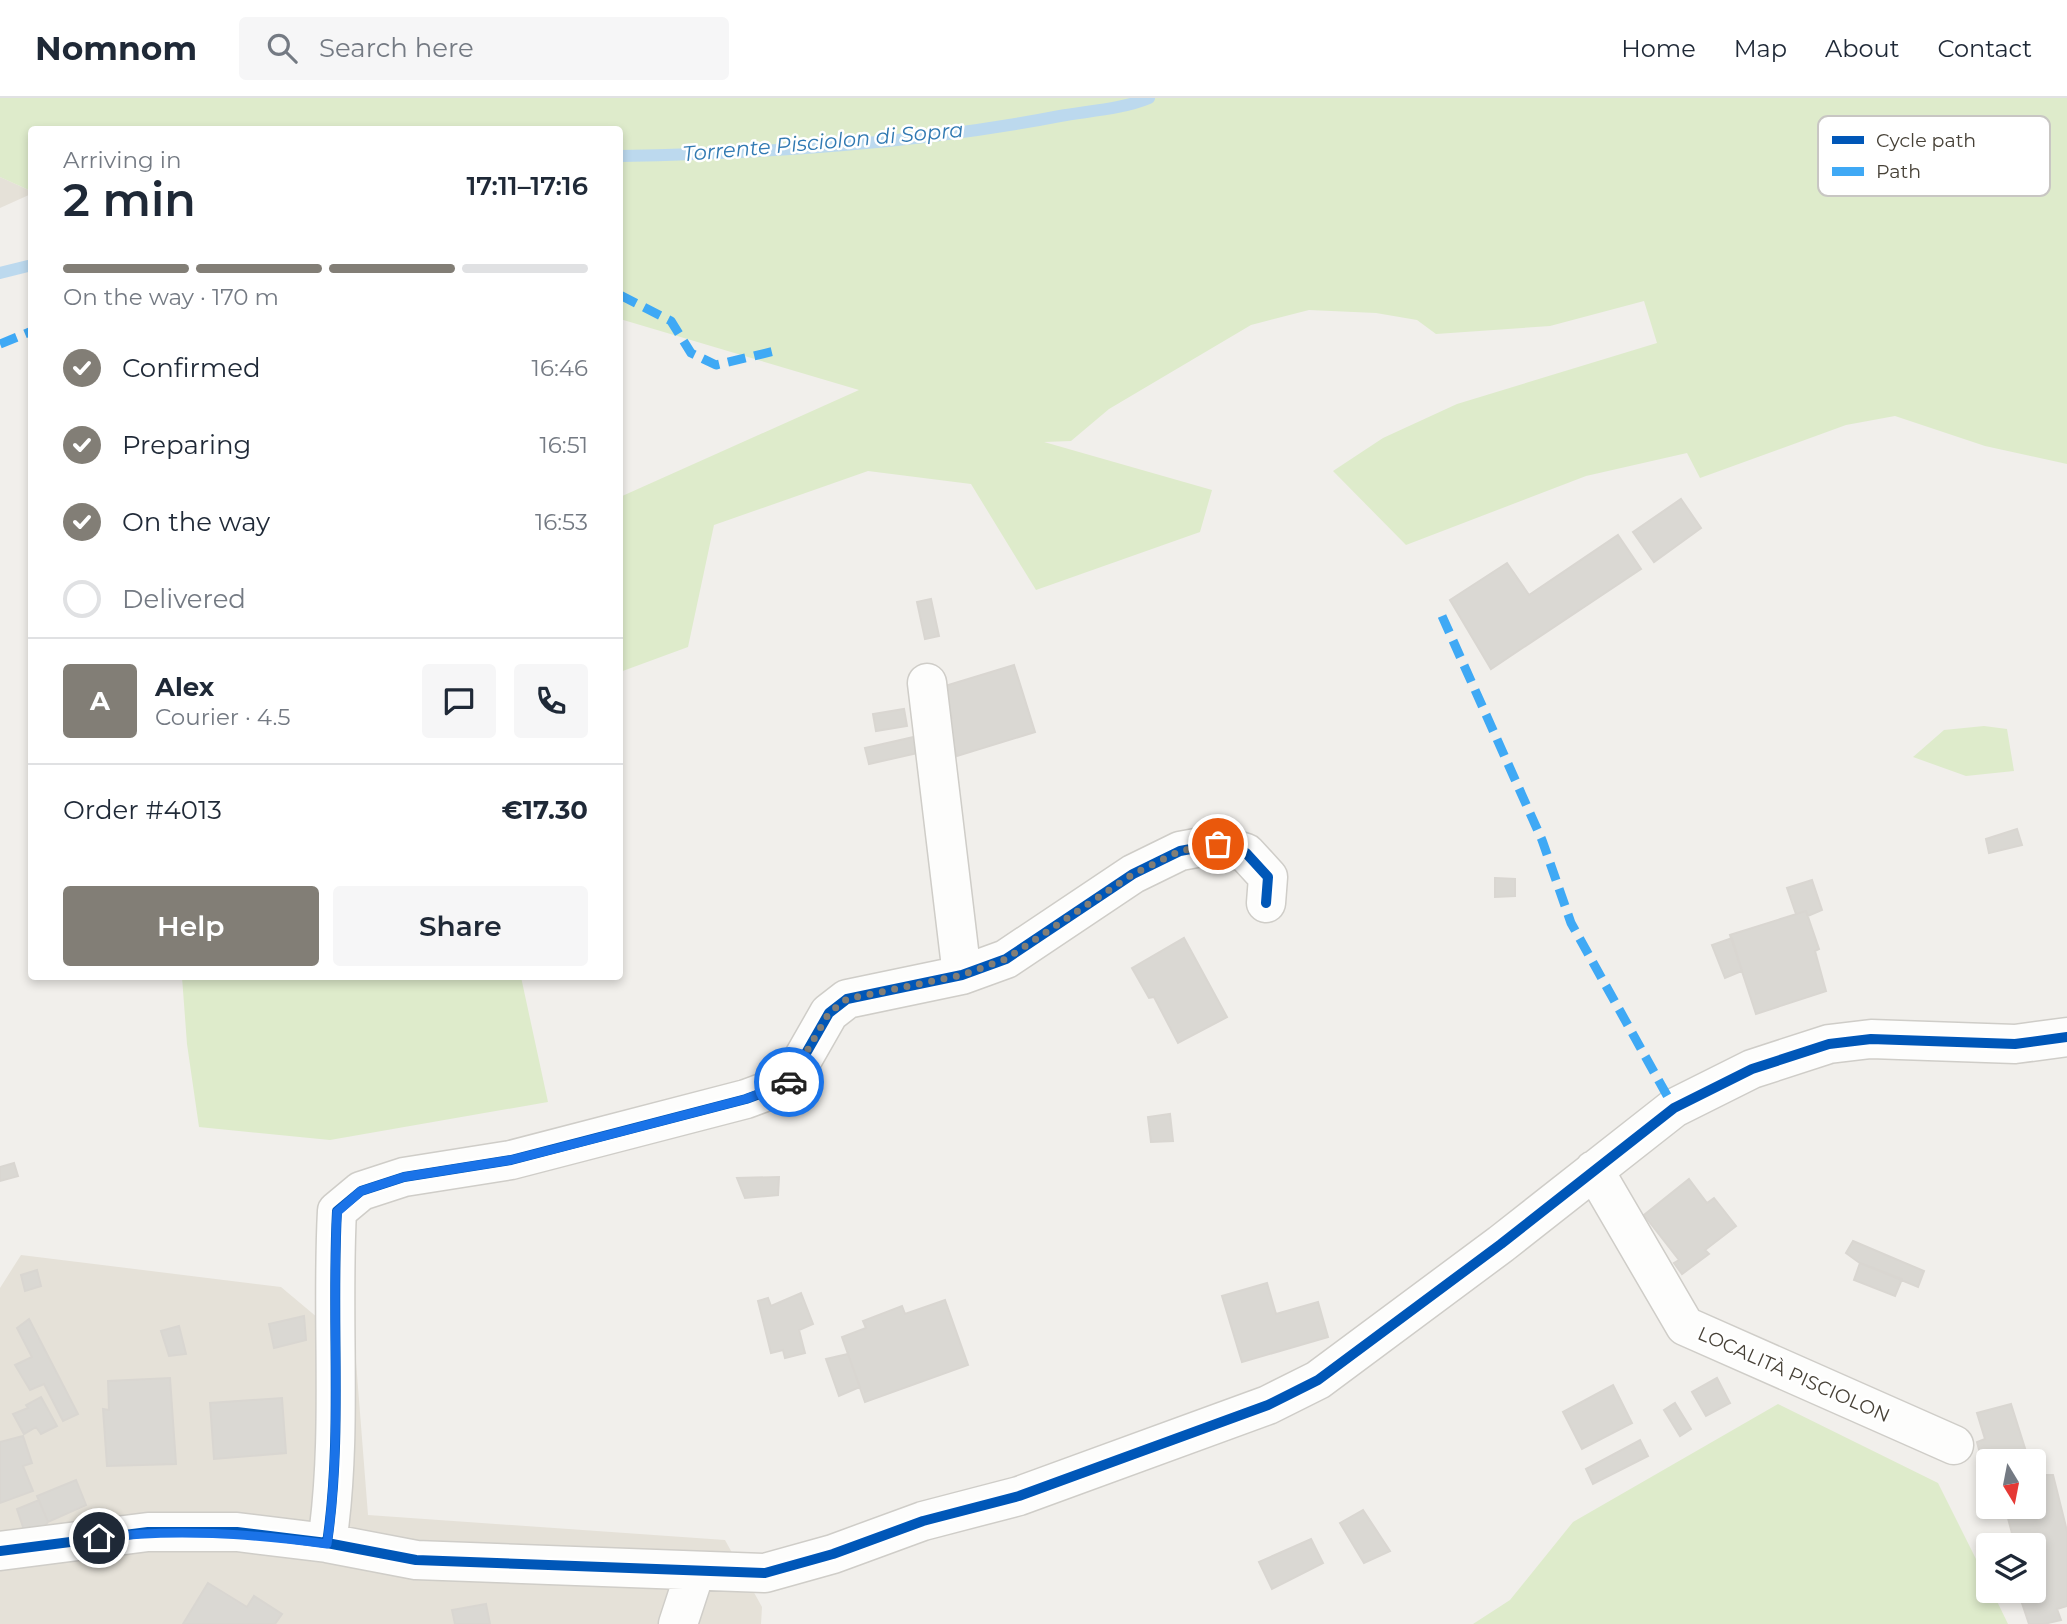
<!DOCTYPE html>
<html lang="en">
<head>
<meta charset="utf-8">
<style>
	:root { --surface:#fff; --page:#f6f6f7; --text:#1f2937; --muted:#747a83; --line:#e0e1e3; --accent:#827e76 }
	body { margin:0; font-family:Montserrat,sans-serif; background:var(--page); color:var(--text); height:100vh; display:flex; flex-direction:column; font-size:26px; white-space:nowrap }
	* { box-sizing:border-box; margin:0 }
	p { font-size:23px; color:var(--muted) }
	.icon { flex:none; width:38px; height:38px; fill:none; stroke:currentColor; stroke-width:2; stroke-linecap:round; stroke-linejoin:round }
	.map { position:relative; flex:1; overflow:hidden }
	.drawer { position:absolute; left:28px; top:28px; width:595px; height:854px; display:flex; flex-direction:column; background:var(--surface); border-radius:7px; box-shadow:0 4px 10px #0003 }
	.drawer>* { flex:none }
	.needle { width:46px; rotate:170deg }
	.fabs { position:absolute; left:1976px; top:1351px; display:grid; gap:14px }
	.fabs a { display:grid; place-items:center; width:70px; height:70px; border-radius:7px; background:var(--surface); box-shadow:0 4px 10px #0003; font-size:35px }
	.pin { position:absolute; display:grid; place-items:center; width:60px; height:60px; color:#fff; margin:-30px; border:4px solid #fff; border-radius:50%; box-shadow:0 2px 7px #0007 }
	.courier { position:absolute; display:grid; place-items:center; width:70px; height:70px; margin:-35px; border:5px solid #1a73e8; border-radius:50%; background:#fff; color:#222; box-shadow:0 2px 9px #0007 }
	.summary em { font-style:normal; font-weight:600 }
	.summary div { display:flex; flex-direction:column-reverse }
	.summary { display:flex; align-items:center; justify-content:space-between; height:119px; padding:0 35px }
	h1 { font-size:46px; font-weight:600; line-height:52px }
	.bar { display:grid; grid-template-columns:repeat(4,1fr); gap:10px 7px; align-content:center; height:84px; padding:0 35px }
	.bar i { height:9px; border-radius:5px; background:var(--line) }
	.bar .current { background:var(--accent) }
	.bar p { grid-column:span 4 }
	.line { display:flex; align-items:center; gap:18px; padding:0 35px; border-top:2px solid var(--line) }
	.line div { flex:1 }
	.round { display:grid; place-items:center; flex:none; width:74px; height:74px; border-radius:7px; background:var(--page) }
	ol { padding:0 35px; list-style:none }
	li { display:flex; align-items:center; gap:21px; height:77px }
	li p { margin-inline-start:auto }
	li .icon { padding:7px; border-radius:50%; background:var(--accent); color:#fff; stroke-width:4 }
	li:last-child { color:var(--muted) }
	li i { width:38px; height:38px; border:4px solid var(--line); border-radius:50% }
	.cta { display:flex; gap:14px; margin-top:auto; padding:14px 35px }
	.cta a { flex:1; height:80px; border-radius:7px; background:var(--accent); color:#fff; font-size:28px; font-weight:600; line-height:80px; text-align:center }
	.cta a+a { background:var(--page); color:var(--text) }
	header { display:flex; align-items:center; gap:42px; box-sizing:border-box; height:98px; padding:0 35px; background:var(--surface); border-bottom:2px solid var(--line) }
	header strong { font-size:33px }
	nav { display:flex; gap:38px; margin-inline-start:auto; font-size:24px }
	.search { width:490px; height:63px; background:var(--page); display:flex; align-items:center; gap:18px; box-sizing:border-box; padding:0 24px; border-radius:7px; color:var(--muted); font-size:26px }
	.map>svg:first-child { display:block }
	.residential { fill:#e5e1d8 }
	.green { fill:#deebcb }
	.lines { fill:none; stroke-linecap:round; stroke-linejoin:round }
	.stream { stroke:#bcd9ee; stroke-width:12 }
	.building { fill:#dad8d3; stroke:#d9d6d1; stroke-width:2 }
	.minor-casing { stroke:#cfcdc8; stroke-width:41 }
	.minor { stroke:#fdfdfc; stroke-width:38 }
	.quiet { stroke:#3fa9f5; stroke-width:9; stroke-dasharray:18 9; stroke-linecap:butt }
	.cycleway-casing { stroke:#fff; stroke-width:15 }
	.cycleway { stroke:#0057b8; stroke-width:10 }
	.done { stroke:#827e76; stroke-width:7; stroke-dasharray:0 12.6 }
	.route { stroke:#1a73e8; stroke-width:9 }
	.labels { text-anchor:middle; stroke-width:5; stroke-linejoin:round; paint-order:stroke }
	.street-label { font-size:19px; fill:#474137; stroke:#fff }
	.water-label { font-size:21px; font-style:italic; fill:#3079b2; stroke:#fff }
	.key { fill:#fff; stroke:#c8c6c3; stroke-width:2 }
	.key-label { font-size:19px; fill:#474137 }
</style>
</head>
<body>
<header>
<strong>Nomnom</strong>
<div class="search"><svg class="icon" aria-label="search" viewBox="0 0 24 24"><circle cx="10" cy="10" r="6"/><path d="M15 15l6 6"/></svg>Search here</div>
<nav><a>Home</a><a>Map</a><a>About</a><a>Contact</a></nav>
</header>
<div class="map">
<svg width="2067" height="1526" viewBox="0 0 2067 1526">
	<rect width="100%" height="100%" fill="#f1efeb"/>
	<path class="residential" d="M0,79L31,93V96L0,110Z
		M21,1157L281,1189L355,1251L368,1417L725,1442L762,1509L761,1526H0V1190Z"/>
	<path class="green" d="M0,0H2067V366L1985,348L1895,318L1846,327L1700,380L1687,355L1586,378L1406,447L1333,373L1383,340L1457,306L1657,245L1644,203L1550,228L1436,236L1417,222L1376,215L1309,212L1251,227L1109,311L1071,343L1044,344L1212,392L1200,434L1036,492L971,386L868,373L714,427L688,549L620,574V399L859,292L620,221V32H32L31,93L0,79Z
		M1984,628L2007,631L2014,673L1966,678L1913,659L1944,632Z
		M182,879H521L548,1004L330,1042L199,1029L187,946Z
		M1778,1306L1938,1385L1988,1485V1493H1992L2008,1526H1473L1510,1502L1573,1424Z"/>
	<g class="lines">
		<path class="stream" d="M620,58C766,55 916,46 1060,18C1088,13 1123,11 1149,0
			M0,175L32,167"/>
	</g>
	<path class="building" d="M1681,401L1701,430L1654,464L1633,434Z
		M1618,437L1641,471L1491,571L1450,502L1507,465L1529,497Z
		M931,501L939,538L925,541L917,504Z
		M1014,567L1035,634L957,658L946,622L952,620L942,589Z
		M904,611L907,628L876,633L873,616Z
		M918,638L922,654L869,666L865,650Z
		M2017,731L2022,747L1989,755L1986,741Z
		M1495,780L1515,781V798L1495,799Z
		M1812,782L1822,812L1808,818L1806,813L1796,816L1787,790Z
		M1806,813L1819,851L1815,853L1826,893L1756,916L1730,837Z
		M1184,840L1227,919L1178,945L1154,899L1149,900L1132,870Z
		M1732,840L1742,873L1725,880L1712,847Z
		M1170,1016L1173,1043L1151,1044L1148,1019Z
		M14,1065L18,1078L0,1083V1069Z
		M779,1079L778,1097L745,1100L737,1080Z
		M1689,1081L1707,1105L1714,1100L1736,1128L1705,1152L1709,1156L1682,1176L1674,1165L1679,1162L1644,1117Z
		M1853,1143L1924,1173L1918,1189L1860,1165L1846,1155Z
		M1860,1165L1902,1181L1895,1198L1854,1182Z
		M37,1172L41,1188L25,1193L21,1177Z
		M1267,1185L1276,1216L1318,1204L1328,1239L1242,1264L1222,1198Z
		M801,1195L813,1226L799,1232L805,1255L785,1260L783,1252L771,1255L758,1203L768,1200L771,1208Z
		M945,1202L968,1267L865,1304L842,1239L866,1230L863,1223L902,1208L905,1216Z
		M304,1218L306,1242L274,1250L269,1226Z
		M29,1221L78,1316L63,1323L44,1286L30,1292L15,1267L32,1259L17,1230Z
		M179,1228L186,1256L169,1258L161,1233Z
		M848,1256L860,1289L839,1298L826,1261Z
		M170,1280L176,1366L107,1368L103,1311L109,1312L108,1283Z
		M1717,1280L1730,1305L1706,1318L1692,1294Z
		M1613,1287L1632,1325L1582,1351L1563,1314Z
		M41,1299L57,1328L41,1336L36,1329L24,1336L13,1316L28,1310L26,1307Z
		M282,1300L286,1355L214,1361L210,1305Z
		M1675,1305L1691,1331L1680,1338L1664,1312Z
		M2011,1306L2029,1363H1992L1991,1357L1981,1359L1977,1344L1985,1341L1977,1315Z
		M23,1338L32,1365L23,1368L33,1393L0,1405V1344Z
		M1640,1342L1648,1358L1593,1386L1586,1371Z
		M2034,1377H2053L2067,1433V1508L2057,1511L2061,1522L2044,1526H2029L2018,1493H2034V1447L2029,1438L2013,1439L2005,1409H2034Z
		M76,1382L86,1407L48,1424L37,1398Z
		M39,1402L48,1424L44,1429L24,1432L17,1411Z
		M1363,1412L1390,1453L1364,1465L1340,1425Z
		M1311,1441L1323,1465L1272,1491L1259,1464Z
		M208,1485L247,1509L254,1498L282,1516L275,1526H183Z
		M486,1506L490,1526H455L452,1512Z"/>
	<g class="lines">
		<g class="minor-casing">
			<path id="minor" d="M927,585L962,877
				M1594,1072L1685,1228L1954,1347
				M327,1445C343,1336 331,1224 337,1113L361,1093L404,1079L511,1062L746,1001L789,985L829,915L847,901L962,877L1006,861L1133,776L1180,753L1218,746L1246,755L1268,779L1266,805
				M0,1453L148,1434H237L327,1445L416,1462L765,1475L833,1456L923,1423L1019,1398L1268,1307L1318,1282L1501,1146L1674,1010L1752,971L1829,946L1871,941L2015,946L2067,939
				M678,1526L695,1474"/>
		</g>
		<use href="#minor" class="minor"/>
		<path class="quiet" d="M620,197L671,223L691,255L716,267L779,252
			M0,246L32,233
			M1442,518L1542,742L1571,825L1674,1010"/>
		<g class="cycleway-casing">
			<path id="cycleway" d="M327,1445C343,1336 331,1224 337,1113L361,1093L404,1079L511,1062L746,1001L789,985L829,915L847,901L962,877L1006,861L1133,776L1180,753L1218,746L1246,755L1268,779L1266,805
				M0,1453L148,1434H237L327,1445L416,1462L765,1475L833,1456L923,1423L1019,1398L1268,1307L1318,1282L1501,1146L1674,1010L1752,971L1829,946L1871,941L2015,946L2067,939"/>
		</g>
		<use href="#cycleway" class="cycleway"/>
	</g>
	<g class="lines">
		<path class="done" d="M789,984L829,915L847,901L962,877L1006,861L1133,776L1180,753L1218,746"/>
		<path class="route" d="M99,1440C176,1430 250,1436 327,1446C343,1336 331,1224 337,1114L361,1093L404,1079L511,1062L562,1049L746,1001L789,984"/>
	</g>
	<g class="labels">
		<g class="street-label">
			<text transform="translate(1794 1276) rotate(24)" y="7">LOCALITÀ PISCIOLON</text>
		</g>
		<g class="water-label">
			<text transform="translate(823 44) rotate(-5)" y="7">Torrente Pisciolon di Sopra</text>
		</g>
	</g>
	<rect x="1818" y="18" width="232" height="80" rx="10" class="key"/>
	<rect x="1832" y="38" width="32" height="8" fill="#0057b8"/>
	<rect x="1832" y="69" width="32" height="9" fill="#3fa9f5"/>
	<g class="key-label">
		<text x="1876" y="49">Cycle path</text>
		<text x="1876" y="80">Path</text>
	</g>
</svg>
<div class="fabs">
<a><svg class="needle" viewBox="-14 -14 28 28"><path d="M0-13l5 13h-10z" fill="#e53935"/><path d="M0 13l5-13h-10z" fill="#747a83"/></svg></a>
<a><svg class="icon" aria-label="layers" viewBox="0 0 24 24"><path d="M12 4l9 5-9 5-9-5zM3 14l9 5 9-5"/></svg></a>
</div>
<div class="pin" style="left:1218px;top:746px;background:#ea580c"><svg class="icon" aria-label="bag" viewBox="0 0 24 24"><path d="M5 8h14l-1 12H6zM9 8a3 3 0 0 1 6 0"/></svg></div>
<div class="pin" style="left:99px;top:1440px;background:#1f2937"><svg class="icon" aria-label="home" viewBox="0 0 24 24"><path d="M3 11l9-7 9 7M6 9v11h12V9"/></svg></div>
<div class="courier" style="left:789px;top:984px"><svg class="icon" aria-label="car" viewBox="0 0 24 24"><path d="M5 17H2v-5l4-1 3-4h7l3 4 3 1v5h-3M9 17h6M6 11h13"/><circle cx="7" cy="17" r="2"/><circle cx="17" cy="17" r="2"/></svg></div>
<section class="drawer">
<div class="summary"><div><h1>2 min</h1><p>Arriving in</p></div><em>17:11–17:16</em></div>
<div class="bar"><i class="current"></i><i class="current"></i><i class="current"></i><i></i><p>On the way · 170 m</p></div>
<ol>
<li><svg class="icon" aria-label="check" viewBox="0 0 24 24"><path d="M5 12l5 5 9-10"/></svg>Confirmed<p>16:46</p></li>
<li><svg class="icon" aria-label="check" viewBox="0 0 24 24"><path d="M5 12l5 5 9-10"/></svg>Preparing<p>16:51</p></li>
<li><svg class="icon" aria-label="check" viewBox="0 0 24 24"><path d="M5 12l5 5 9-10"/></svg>On the way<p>16:53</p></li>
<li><i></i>Delivered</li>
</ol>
<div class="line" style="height:126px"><b class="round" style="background:var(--accent);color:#fff">A</b><div><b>Alex</b><p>Courier · 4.5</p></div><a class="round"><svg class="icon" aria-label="chat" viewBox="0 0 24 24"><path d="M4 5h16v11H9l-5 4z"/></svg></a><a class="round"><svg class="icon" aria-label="phone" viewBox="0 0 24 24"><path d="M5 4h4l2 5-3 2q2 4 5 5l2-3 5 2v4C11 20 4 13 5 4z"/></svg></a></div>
<div class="line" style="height:91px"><div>Order #4013</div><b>€17.30</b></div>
<div class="cta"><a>Help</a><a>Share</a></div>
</section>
</div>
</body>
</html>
